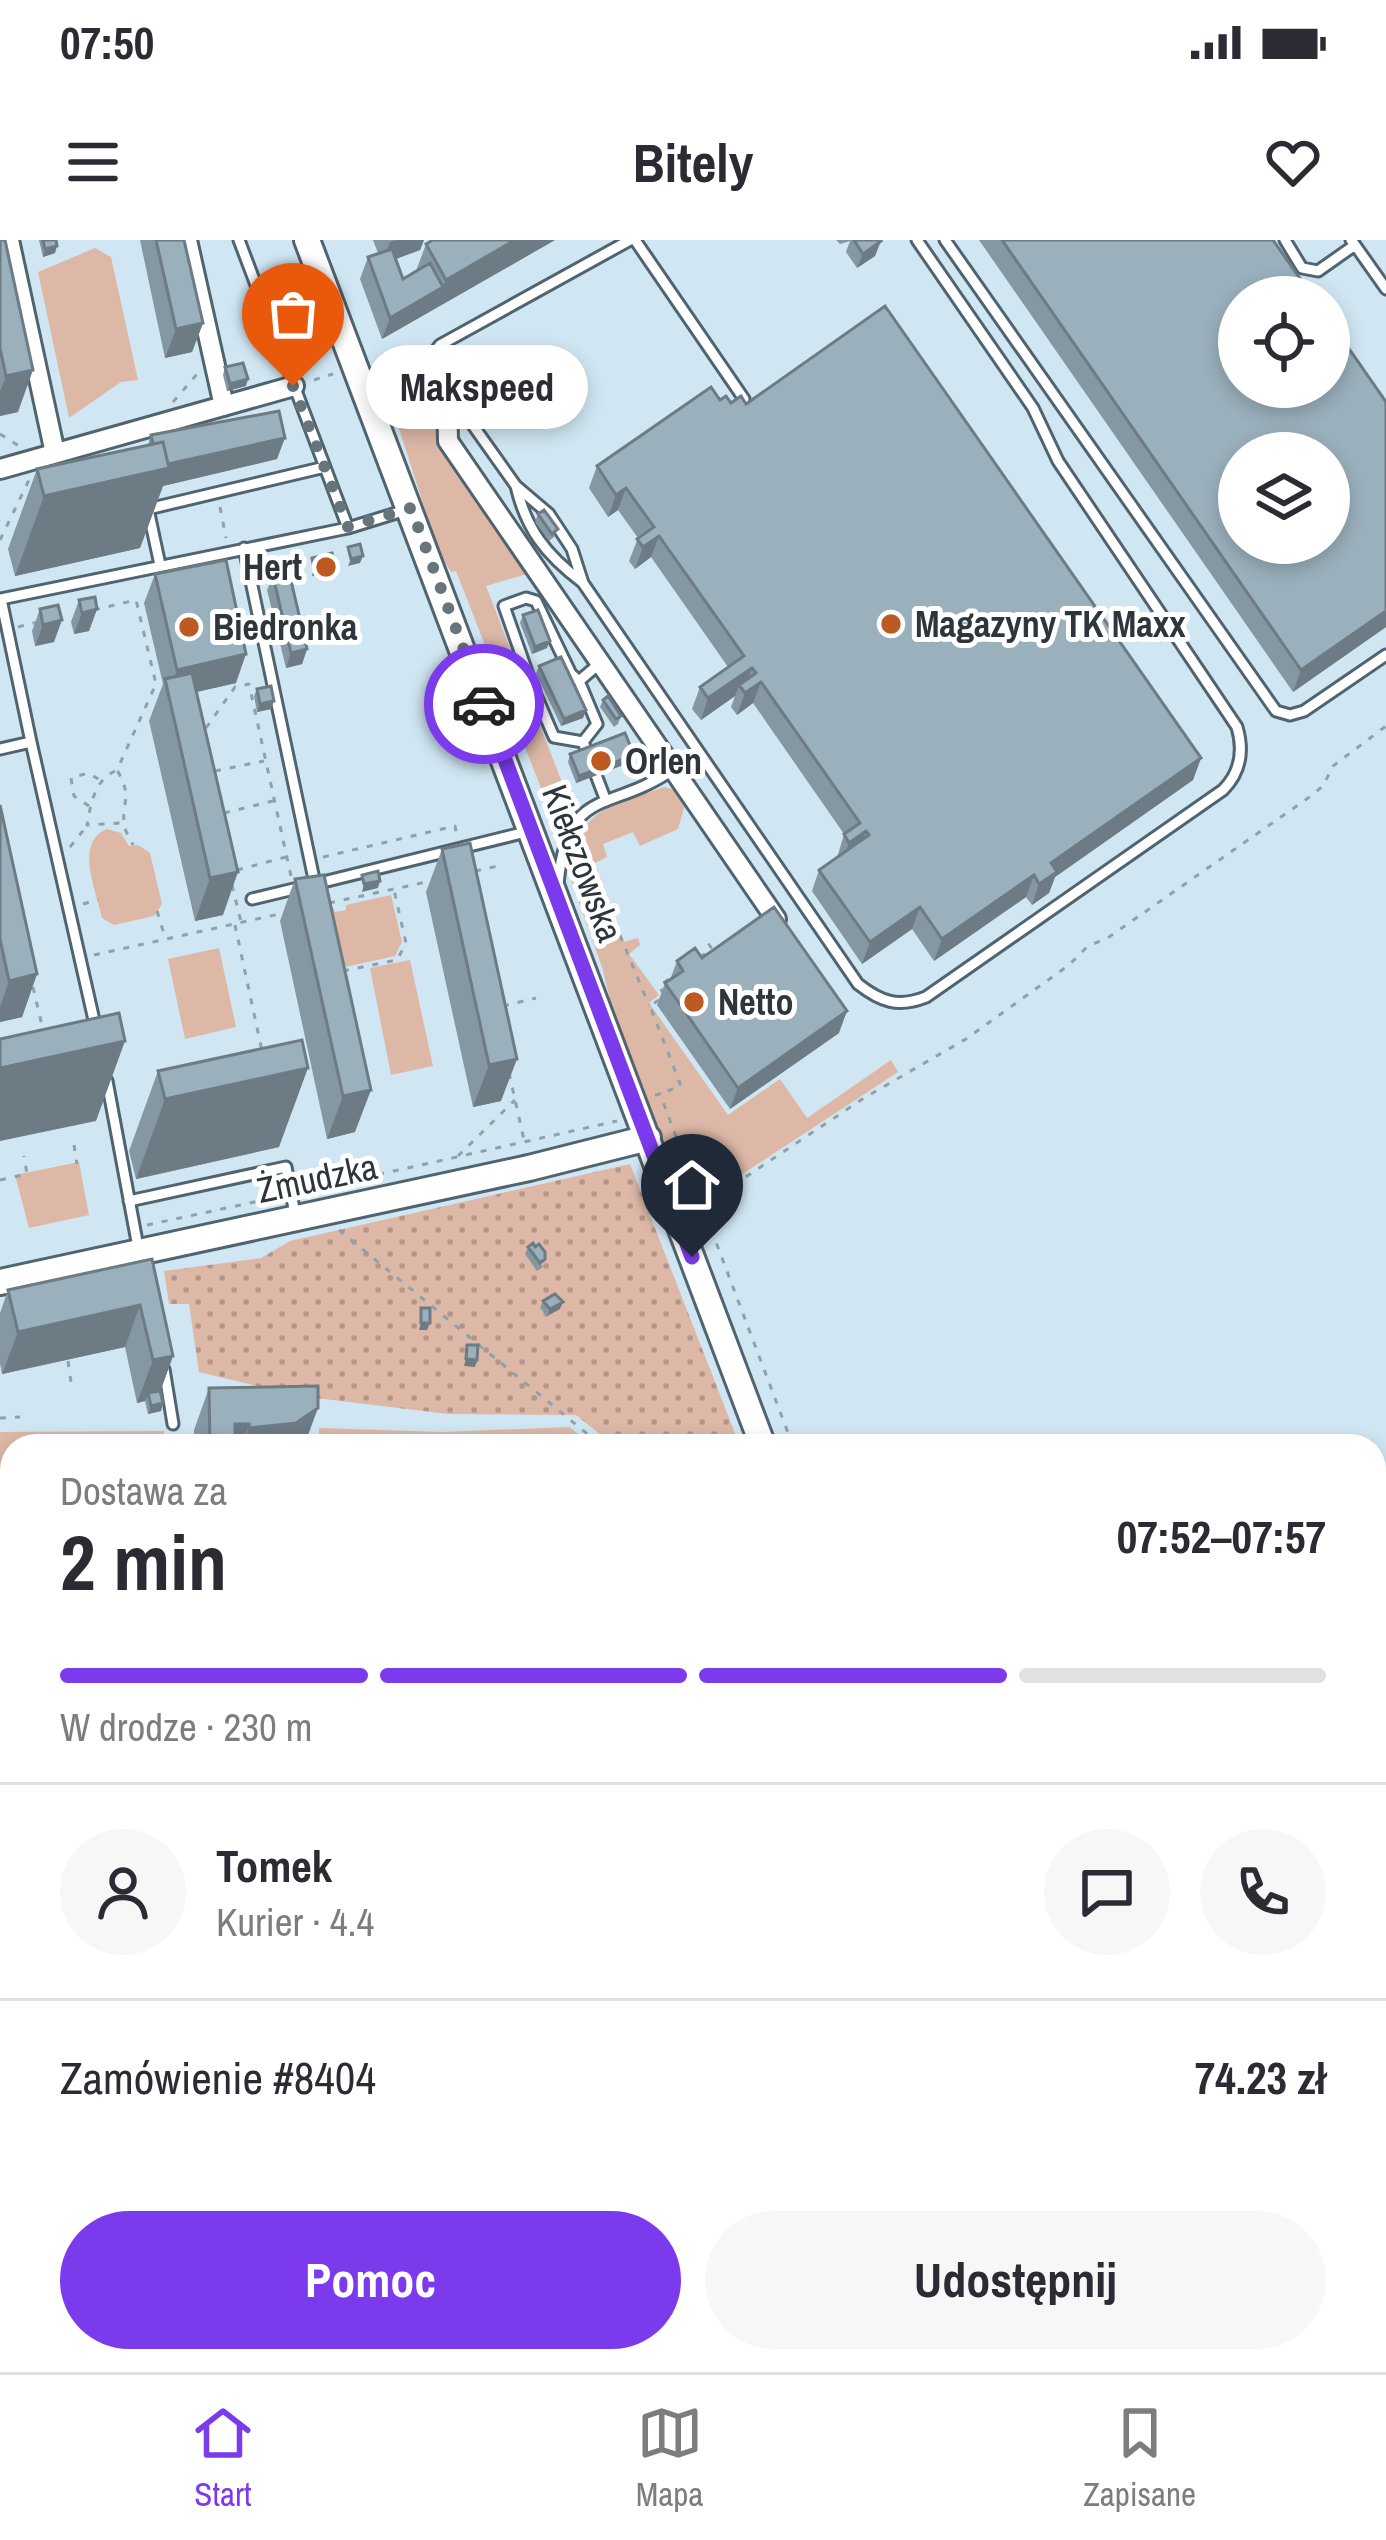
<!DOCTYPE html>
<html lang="pl">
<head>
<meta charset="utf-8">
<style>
	:root { --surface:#fff; --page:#f7f7f7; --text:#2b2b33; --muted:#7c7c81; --line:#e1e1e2; --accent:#7c3aed }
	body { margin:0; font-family:"Archivo Narrow",sans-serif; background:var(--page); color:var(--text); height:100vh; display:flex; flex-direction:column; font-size:45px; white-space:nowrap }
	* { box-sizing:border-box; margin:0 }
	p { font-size:39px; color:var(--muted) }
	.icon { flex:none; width:66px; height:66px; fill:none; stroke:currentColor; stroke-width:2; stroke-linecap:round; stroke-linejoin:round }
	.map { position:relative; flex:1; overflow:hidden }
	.sheet { position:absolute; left:0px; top:1194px; width:1386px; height:939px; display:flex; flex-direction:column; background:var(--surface); border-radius:36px 36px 0 0; box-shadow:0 6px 18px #0003 }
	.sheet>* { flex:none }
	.controls { position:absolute; left:1218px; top:36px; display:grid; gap:24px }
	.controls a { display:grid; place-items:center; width:132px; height:132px; border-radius:50%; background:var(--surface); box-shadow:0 6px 18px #0003; font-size:60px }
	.pin { position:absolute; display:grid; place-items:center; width:102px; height:102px; color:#fff; margin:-123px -51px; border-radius:50% 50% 50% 0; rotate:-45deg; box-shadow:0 0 12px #0007 }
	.pin .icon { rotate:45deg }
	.courier { position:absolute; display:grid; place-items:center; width:120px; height:120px; margin:-60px; border:9px solid #7c3aed; border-radius:50%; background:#fff; color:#222; box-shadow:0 3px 15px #0007 }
	.bubble { position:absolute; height:84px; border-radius:42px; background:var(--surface); box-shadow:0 6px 18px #0003; font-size:39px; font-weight:800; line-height:84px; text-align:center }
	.summary em { font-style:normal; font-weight:800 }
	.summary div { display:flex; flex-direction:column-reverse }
	.summary { display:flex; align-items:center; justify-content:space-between; height:204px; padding:0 60px }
	h1 { font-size:78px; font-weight:800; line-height:90px }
	.bar { display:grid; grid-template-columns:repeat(4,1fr); gap:18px 12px; align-content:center; height:144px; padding:0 60px }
	.bar i { height:15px; border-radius:9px; background:var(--line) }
	.bar .on { background:var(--accent) }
	.bar p { grid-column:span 4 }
	.line { display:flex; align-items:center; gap:30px; padding:0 60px; border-top:3px solid var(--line) }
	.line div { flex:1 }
	.round { display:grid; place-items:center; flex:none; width:126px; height:126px; border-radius:63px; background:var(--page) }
	.primary-button { display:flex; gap:24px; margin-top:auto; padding:24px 60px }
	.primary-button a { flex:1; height:138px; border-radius:72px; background:var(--accent); color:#fff; font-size:48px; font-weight:800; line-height:138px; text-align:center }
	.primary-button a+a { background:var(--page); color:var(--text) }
	.status { display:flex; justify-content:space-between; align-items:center; height:84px; padding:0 60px; background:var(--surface); direction:ltr }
	.status svg { height:33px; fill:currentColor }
	header { display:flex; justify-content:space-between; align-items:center; height:156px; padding:0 60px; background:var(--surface); font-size:54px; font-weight:800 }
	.dock { display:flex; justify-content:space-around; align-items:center; height:168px; border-top:3px solid var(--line); background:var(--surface); font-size:33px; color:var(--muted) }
	.dock a { display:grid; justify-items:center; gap:6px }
	.dock .on { color:var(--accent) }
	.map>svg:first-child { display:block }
	.green { fill:#ddb8a7 }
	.forest { fill:url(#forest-crowns) }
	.cemetery { fill:url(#cemetery-stones) }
	.garden { fill:url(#garden-dots) }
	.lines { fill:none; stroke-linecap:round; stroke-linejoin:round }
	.stream { stroke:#907466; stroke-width:4.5 }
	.lane-casing { stroke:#50646f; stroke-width:15 }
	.street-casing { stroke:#50646f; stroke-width:24 }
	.secondary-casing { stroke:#50646f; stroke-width:30 }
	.path { stroke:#8fa1aa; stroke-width:3; stroke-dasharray:6 9; stroke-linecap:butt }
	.lane { stroke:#fff; stroke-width:9 }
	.street { stroke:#fff; stroke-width:18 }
	.secondary { stroke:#fff; stroke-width:24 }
	.wall { fill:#8497a2 }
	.shaded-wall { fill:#6c7b84 }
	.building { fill:#9ab0bc; stroke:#6c7b84; stroke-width:3; fill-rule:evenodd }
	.done { stroke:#66747b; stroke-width:12; stroke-dasharray:0 21.6 }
	.route { stroke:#7c3aed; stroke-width:15 }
	.poi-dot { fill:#bd5a21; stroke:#fff; stroke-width:4.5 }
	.labels { text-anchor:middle; stroke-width:10; stroke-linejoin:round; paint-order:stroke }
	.poi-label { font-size:36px; font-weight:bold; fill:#2d363b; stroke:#fff; text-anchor:start }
	.street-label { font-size:36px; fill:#2d363b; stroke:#fff }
</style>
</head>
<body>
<div class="status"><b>07:50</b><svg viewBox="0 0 49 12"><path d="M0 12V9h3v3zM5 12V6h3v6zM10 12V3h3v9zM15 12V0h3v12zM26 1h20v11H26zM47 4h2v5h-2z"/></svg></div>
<header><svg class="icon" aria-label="menu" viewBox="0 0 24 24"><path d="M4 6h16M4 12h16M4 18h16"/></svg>Bitely<svg class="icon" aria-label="heart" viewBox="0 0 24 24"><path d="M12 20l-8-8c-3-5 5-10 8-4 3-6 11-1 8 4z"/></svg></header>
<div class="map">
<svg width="1386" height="2132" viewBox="0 0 1386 2132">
	<defs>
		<pattern id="forest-crowns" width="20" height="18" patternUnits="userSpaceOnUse" patternTransform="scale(3)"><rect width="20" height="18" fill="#d7a892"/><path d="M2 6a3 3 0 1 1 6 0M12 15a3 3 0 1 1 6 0" fill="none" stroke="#af8a78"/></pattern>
		<pattern id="cemetery-stones" width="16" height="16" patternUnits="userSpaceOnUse" patternTransform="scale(3)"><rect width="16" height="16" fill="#ddb8a7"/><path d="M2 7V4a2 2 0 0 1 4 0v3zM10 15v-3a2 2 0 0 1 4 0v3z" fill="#b49689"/></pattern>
		<pattern id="garden-dots" width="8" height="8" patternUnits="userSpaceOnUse" patternTransform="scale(3)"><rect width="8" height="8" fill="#ddb8a7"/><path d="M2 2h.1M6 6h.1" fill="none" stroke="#b49689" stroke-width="1.8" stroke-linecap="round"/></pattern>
	</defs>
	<rect width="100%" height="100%" fill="#d0e7f3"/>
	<path class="green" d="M95,8L111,17L138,140L121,142L69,178L38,32Z
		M416,146C441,158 431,191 444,214L527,334L486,346L565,550L576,560L559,594L456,331L451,332L438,310L395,176L396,161Z
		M664,547L677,550L685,565L678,589L640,606L633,592L603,604L607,617L595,623L624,702L638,698L640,705L629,714L659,755L649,763L728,875L780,839L807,878L891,820L898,832L709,956L683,967L617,788L602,727L566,626C587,565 608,567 664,547Z
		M107,589L121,593L129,606L138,605L150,613L162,664L154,676L114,685L102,678C96,650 74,602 107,589Z
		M391,655L402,702L395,716L341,728L328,668L333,667L335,672L346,670V665Z
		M219,708L236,787L185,799L168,719Z
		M410,720L433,826L391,835L370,728Z
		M79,922L89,975L29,988L15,935Z
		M569,1187L594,1206H319V1188L443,1192Z
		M164,1191V1206H12V1468H0V1192Z
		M0,1499L12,1694V2121H387L388,2132H0Z
		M837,2121H1038L1037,2132H839Z
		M1099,2121H1216L1189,2132H1103Z"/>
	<path class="forest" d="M0,1468H12V1694L0,1499Z"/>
	<path class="cemetery" d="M1386,1879V2132H1375L1374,1882Z"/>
	<path class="garden" d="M630,924L740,1206H615L576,1175L448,1174L299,1156L199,1132L189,1064H169L164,1031L261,1018L290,1001Z"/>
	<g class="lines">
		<path class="stream" d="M1374,1851L1386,1848"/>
		<g class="lane-casing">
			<path id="lane" d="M239,0L348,288
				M635,0L744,159
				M945,0L1276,471L1290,475L1304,471L1386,415
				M1285,0L1302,28L1318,31L1355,5L1351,0
				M1355,5L1386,49
				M428,121L440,105L630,0
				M450,153L516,246L549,274L572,309L583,343L858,744C881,762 898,768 926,757L1223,550C1241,532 1244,511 1237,487L1058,221L1033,168L917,0
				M516,246C526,289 546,315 582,342
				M244,308L315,644L530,591
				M160,325L148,269L325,227
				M579,441L571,434L536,361L526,358L504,366L532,446L554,497L583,502
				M31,502L96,789
				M0,509L31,502L1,359L348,288L406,270
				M588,514L583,502L597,484L579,441L599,424
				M596,535L606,561
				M558,644C568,542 610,575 675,528
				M252,659L298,648
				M107,841L138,1007
				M129,961L286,927L295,974
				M164,1129L173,1184
				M1222,2132L1233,2121"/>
		</g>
		<g class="street-casing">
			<path id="street" d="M9,0L55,213
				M187,0L224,166
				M362,144L428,121L447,148L448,201L776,679
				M0,229L294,146"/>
		</g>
		<g class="secondary-casing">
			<path id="secondary" d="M307,0L763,1206
				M0,1042L529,928L648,898
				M1374,1870L1386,1867
				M1066,2121L1069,2132"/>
		</g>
		<path class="path" d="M314,140L333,134
			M173,162L198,133
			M0,194L19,206
			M220,267L226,298
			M0,300L29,240
			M94,370L136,360L156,444L117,530C133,558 122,559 124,584C125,592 130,598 133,605
			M18,387L38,382
			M206,488L235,447L249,444L291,636
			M115,531C94,541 91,564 87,585L121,583
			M215,531L264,521
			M89,566L74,556L71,538L88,533L100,540
			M224,573L273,561
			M70,607L86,587
			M323,617L455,586L457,597
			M578,617L594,633L649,765
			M237,630L286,617
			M475,631L503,625
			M232,645L241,682
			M329,663L431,641
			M83,664L98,660
			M157,671L165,697
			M235,685L262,811
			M94,715L284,673
			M700,717L712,709L706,700
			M343,731L397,720L406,703L394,650
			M33,747L43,790
			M664,754L659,746L673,736
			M659,760L650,766L681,846L662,853
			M503,766L536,758
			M509,833L524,900
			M655,855L660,854L793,1206
			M74,905L77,924
			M458,916L515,860
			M0,940L27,934L24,916
			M305,951L617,881
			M696,970L864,858L966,799L1069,725L1087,707L1109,697L1311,556L1323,546L1333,526L1386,486
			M147,985L278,957
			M339,990L602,1206
			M68,1121L71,1142
			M0,1178L20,1177
			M0,1686L12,1718
			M1374,1913L1386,1910
			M1386,1940L1380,1955L1386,1976
			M0,1945L12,1944
			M1374,2009L1386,2007
			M1374,2081L1386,2078
			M1374,2100L1381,2132
			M1097,2121L1100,2132
			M1281,2121L1285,2132
			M1295,2121L1298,2132"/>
		<use href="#lane" class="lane"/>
		<use href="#street" class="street"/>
		<use href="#secondary" class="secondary"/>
	</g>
	<path class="wall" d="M0,0L18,172L0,176Z
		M39,0H56L55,13L43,17Z
		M140,0H184L203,83L192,112L165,118Z
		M373,0H424L420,10L396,19L403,39L416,31L426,4L555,0L382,99L360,39L368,17L378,13Z
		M836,0H880L875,16L857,28L846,12L850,1L840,4Z
		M979,0H1273L1386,387L1293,452Z
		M225,127L246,146L227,151L223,135Z
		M720,160L731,163L746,164L1201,518L1193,540L1055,637L1049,653L1032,665L1026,657L934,721L912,689L862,724L812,651L819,630L837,618L844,594L753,463L737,475L731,467L735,456L701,480L692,469L700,447L728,427L651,317L635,329L629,321L638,298L618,270L608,277L589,248L597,226Z
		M151,195L277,219L163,246L140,308L15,336L8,309L37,229L148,205Z
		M538,274L555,296L549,301L535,282Z
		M281,326L296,340L291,341L307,409L302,424L286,428L267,350L273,336L278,334Z
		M155,334L236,443L197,452L223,675L195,681L149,481L163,444L144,363Z
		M79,360L97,369L89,391L74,394L71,382Z
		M40,369L54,402L35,406L32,391Z
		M523,375L547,408L532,414L520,383Z
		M539,426L586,470L583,478L561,486L536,433Z
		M257,449L271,469L257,472L254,456Z
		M603,460L621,476L618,484L614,487L600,467Z
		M570,514L634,515L631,522L576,543L568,522Z
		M0,565L37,734L22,777L0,782Z
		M442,609L501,861L473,867L426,652Z
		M295,639L355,892L327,899L280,681Z
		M702,718L839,793L730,869L657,765L665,743L670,740L677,721Z
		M158,831L279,907L136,939L129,911Z
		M528,1007L543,1027L537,1031L525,1014Z
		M152,1019L173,1116L160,1151L163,1163L161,1171L148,1174L145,1161L137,1163L125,1107L2,1134L0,1124V1073L8,1050Z
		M543,1061L560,1069L547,1076L540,1068Z
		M209,1148L304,1206H194V1190Z"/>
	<path class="shaded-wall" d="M397,0H424L420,10L382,24L390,2Z
		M515,0H555L382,99L390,78L443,47L446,40Z
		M881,1L875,16L857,28L863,14Z
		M57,6L55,13L43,17L45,9Z
		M203,83L192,112L165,118L176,89Z
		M33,130L18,172L0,176V152L6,136Z
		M248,139L246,146L227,151L230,144Z
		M285,198L277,219L163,246L140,308L15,336L44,256L159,227Z
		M626,248L618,270L608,277L616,255Z
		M659,296L651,317L635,329L643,307Z
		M363,316L360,323L348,326L351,319Z
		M335,323L332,331L312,336L314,328Z
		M97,369L89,391L74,394L82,373Z
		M1386,371V387L1293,452L1301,430Z
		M62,380L54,402L35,406L43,385Z
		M550,401L547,408L532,414L535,407Z
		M307,409L302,424L286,428L291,413Z
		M246,414L236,443L169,458L168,454L177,430Z
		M752,428L744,450L739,445L735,456L701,480L708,458Z
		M761,442L753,463L737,475L745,453Z
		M274,461L271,469L257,472L260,464Z
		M586,470L583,478L561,486L564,479Z
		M634,515L631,522L576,543L579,536Z
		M1201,518L1193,540L1055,637L1049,653L1032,665L1039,644L1051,623Z
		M866,591L858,613L841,625L849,603Z
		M238,632L223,675L195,681L210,638Z
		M1034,635L1026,657L934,721L942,699Z
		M380,641L378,648L362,652L364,644Z
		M920,667L912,689L862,724L870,702Z
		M37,734L22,777L0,782V767L9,741Z
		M847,771L839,793L730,869L738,848Z
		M125,801L96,881L0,901V828Z
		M517,819L501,861L473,867L489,825Z
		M308,828L279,907L136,939L165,859Z
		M371,850L355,892L327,899L343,856Z
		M563,1062L560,1069L547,1076L550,1069Z
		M140,1065L125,1107L2,1134L18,1092Z
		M421,1083H430L427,1090H419Z
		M173,1116L158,1158L148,1153L145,1161L137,1163L153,1120Z
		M466,1119L477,1120L475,1127L464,1126Z
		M163,1163L161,1171L148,1174L151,1166Z
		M318,1168L304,1206H242L249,1188Z
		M235,1184H249L241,1206H227Z"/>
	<path class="building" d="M0,0H5L33,130L6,136L0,108Z
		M43,0H56L57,6L45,9Z
		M156,0H184L203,83L176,89Z
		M433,0H515L446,40L426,4Z
		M854,0H880L881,1L863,14Z
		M1002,0H1273L1313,57H1239V147H1329V80L1386,162V371L1301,430ZM1239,213H1329V303H1239Z
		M392,9L403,39L430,23L443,47L390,78L368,17Z
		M885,66L1201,518L1051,623L1057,632L1039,644L1034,635L942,699L920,667L870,702L819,630L869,595L866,591L849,603L844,594L860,583L761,442L745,453L739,445L756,433L752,428L708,458L700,447L744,416L659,296L643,307L637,299L654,287L626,248L616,255L597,226L711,147L720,160L726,156L731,163L741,156L746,164Z
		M243,123L248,139L230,144L225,127Z
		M279,171L285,198L168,224L163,202L153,204L151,195Z
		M163,202L169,228L44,256L37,229Z
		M544,270L558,289L552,294L538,274Z
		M360,304L363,316L351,319L348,307Z
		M332,313L335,323L314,328L312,318Z
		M226,320L246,414L177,430L155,334Z
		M296,322L299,332L290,335L289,332L283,333L281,326Z
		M289,332L307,409L291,413L273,336Z
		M95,357L97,369L82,373L79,360Z
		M58,365L62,380L43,385L40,369Z
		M538,370L550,401L535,407L523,375Z
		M561,417L586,470L564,479L539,426Z
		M192,433L238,632L210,638L165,439Z
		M271,446L274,461L260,464L257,449Z
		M608,456L621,476L616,479L603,460Z
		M625,493L634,515L579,536L570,514Z
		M0,565L37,734L9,741L0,699Z
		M470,603L517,819L489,825L442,609Z
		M378,631L380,641L364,644L362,635Z
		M324,635L371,850L343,856L295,639Z
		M774,667L847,771L738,848L665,743L683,731L677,721L695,708L702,718Z
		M119,773L125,801L0,828V799Z
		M302,800L308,828L165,859L158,831Z
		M533,1003L535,1007L539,1004L545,1012V1019L540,1023L528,1007Z
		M152,1019L173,1116L153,1120L140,1065L18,1092L8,1050Z
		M555,1054L563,1062L550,1069L543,1061Z
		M421,1068H430V1083H421Z
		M467,1105H478L477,1120L466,1119Z
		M318,1146V1168L296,1183L249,1188V1184H235V1206H210L209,1148Z
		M160,1151L163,1163L151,1166L148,1153Z"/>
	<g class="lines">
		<path class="done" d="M293,146L348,287L411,268L484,464"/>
		<path class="route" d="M484,464L692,1017"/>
	</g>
	<g class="poi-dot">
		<circle cx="326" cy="327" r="12"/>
		<circle cx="891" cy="384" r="12"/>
		<circle cx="189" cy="387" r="12"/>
		<circle cx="601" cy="521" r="12"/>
		<circle cx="694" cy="762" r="12"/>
	</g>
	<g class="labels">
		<g class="poi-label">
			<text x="302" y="340" text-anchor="end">Hert</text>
			<text x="915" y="397">Magazyny TK Maxx</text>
			<text x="213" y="400">Biedronka</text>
			<text x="625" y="534">Orlen</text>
			<text x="718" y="775">Netto</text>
		</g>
		<g class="street-label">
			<text transform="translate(583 623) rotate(69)" y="13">Kiełczowska</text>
			<text transform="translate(317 938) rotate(-12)" y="13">Żmudzka</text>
		</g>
	</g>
</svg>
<div class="controls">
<a><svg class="icon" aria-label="locate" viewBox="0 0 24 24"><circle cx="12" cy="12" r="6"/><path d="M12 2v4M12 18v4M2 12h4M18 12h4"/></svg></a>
<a><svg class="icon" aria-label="layers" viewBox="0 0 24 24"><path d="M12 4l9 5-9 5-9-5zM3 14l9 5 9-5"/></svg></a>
</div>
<div class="pin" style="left:293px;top:146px;background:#ea580c"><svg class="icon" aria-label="bag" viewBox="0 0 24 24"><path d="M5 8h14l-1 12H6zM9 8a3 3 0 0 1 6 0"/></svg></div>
<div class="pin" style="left:692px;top:1017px;background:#1f2937"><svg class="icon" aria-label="home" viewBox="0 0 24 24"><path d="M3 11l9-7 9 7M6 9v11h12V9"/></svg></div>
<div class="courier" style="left:484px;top:464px"><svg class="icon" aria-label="car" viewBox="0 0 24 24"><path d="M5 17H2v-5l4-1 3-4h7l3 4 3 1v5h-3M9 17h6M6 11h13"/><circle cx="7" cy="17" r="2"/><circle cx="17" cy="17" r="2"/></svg></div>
<div class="bubble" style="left:366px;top:105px;width:222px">Makspeed</div>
<section class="sheet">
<div class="summary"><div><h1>2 min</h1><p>Dostawa za</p></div><em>07:52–07:57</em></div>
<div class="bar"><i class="on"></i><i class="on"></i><i class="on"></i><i></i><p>W drodze · 230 m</p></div>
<div class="line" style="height:216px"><a class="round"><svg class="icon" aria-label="person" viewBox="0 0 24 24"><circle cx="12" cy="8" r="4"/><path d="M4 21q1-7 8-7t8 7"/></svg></a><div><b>Tomek</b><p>Kurier · 4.4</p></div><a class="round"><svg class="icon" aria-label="chat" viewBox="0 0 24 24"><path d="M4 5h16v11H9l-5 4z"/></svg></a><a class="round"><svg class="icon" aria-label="phone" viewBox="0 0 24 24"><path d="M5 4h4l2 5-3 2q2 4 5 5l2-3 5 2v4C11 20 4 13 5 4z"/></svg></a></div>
<div class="line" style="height:156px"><div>Zamówienie #8404</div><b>74.23 zł</b></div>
<div class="primary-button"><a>Pomoc</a><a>Udostępnij</a></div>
</section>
</div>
<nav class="dock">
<a class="on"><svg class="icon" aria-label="home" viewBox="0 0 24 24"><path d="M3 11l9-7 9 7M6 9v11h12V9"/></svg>Start</a>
<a><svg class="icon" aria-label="map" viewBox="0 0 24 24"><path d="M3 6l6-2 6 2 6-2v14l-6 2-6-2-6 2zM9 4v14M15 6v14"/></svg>Mapa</a>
<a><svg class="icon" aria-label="saved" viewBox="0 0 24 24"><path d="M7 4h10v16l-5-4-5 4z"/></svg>Zapisane</a>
</nav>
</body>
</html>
